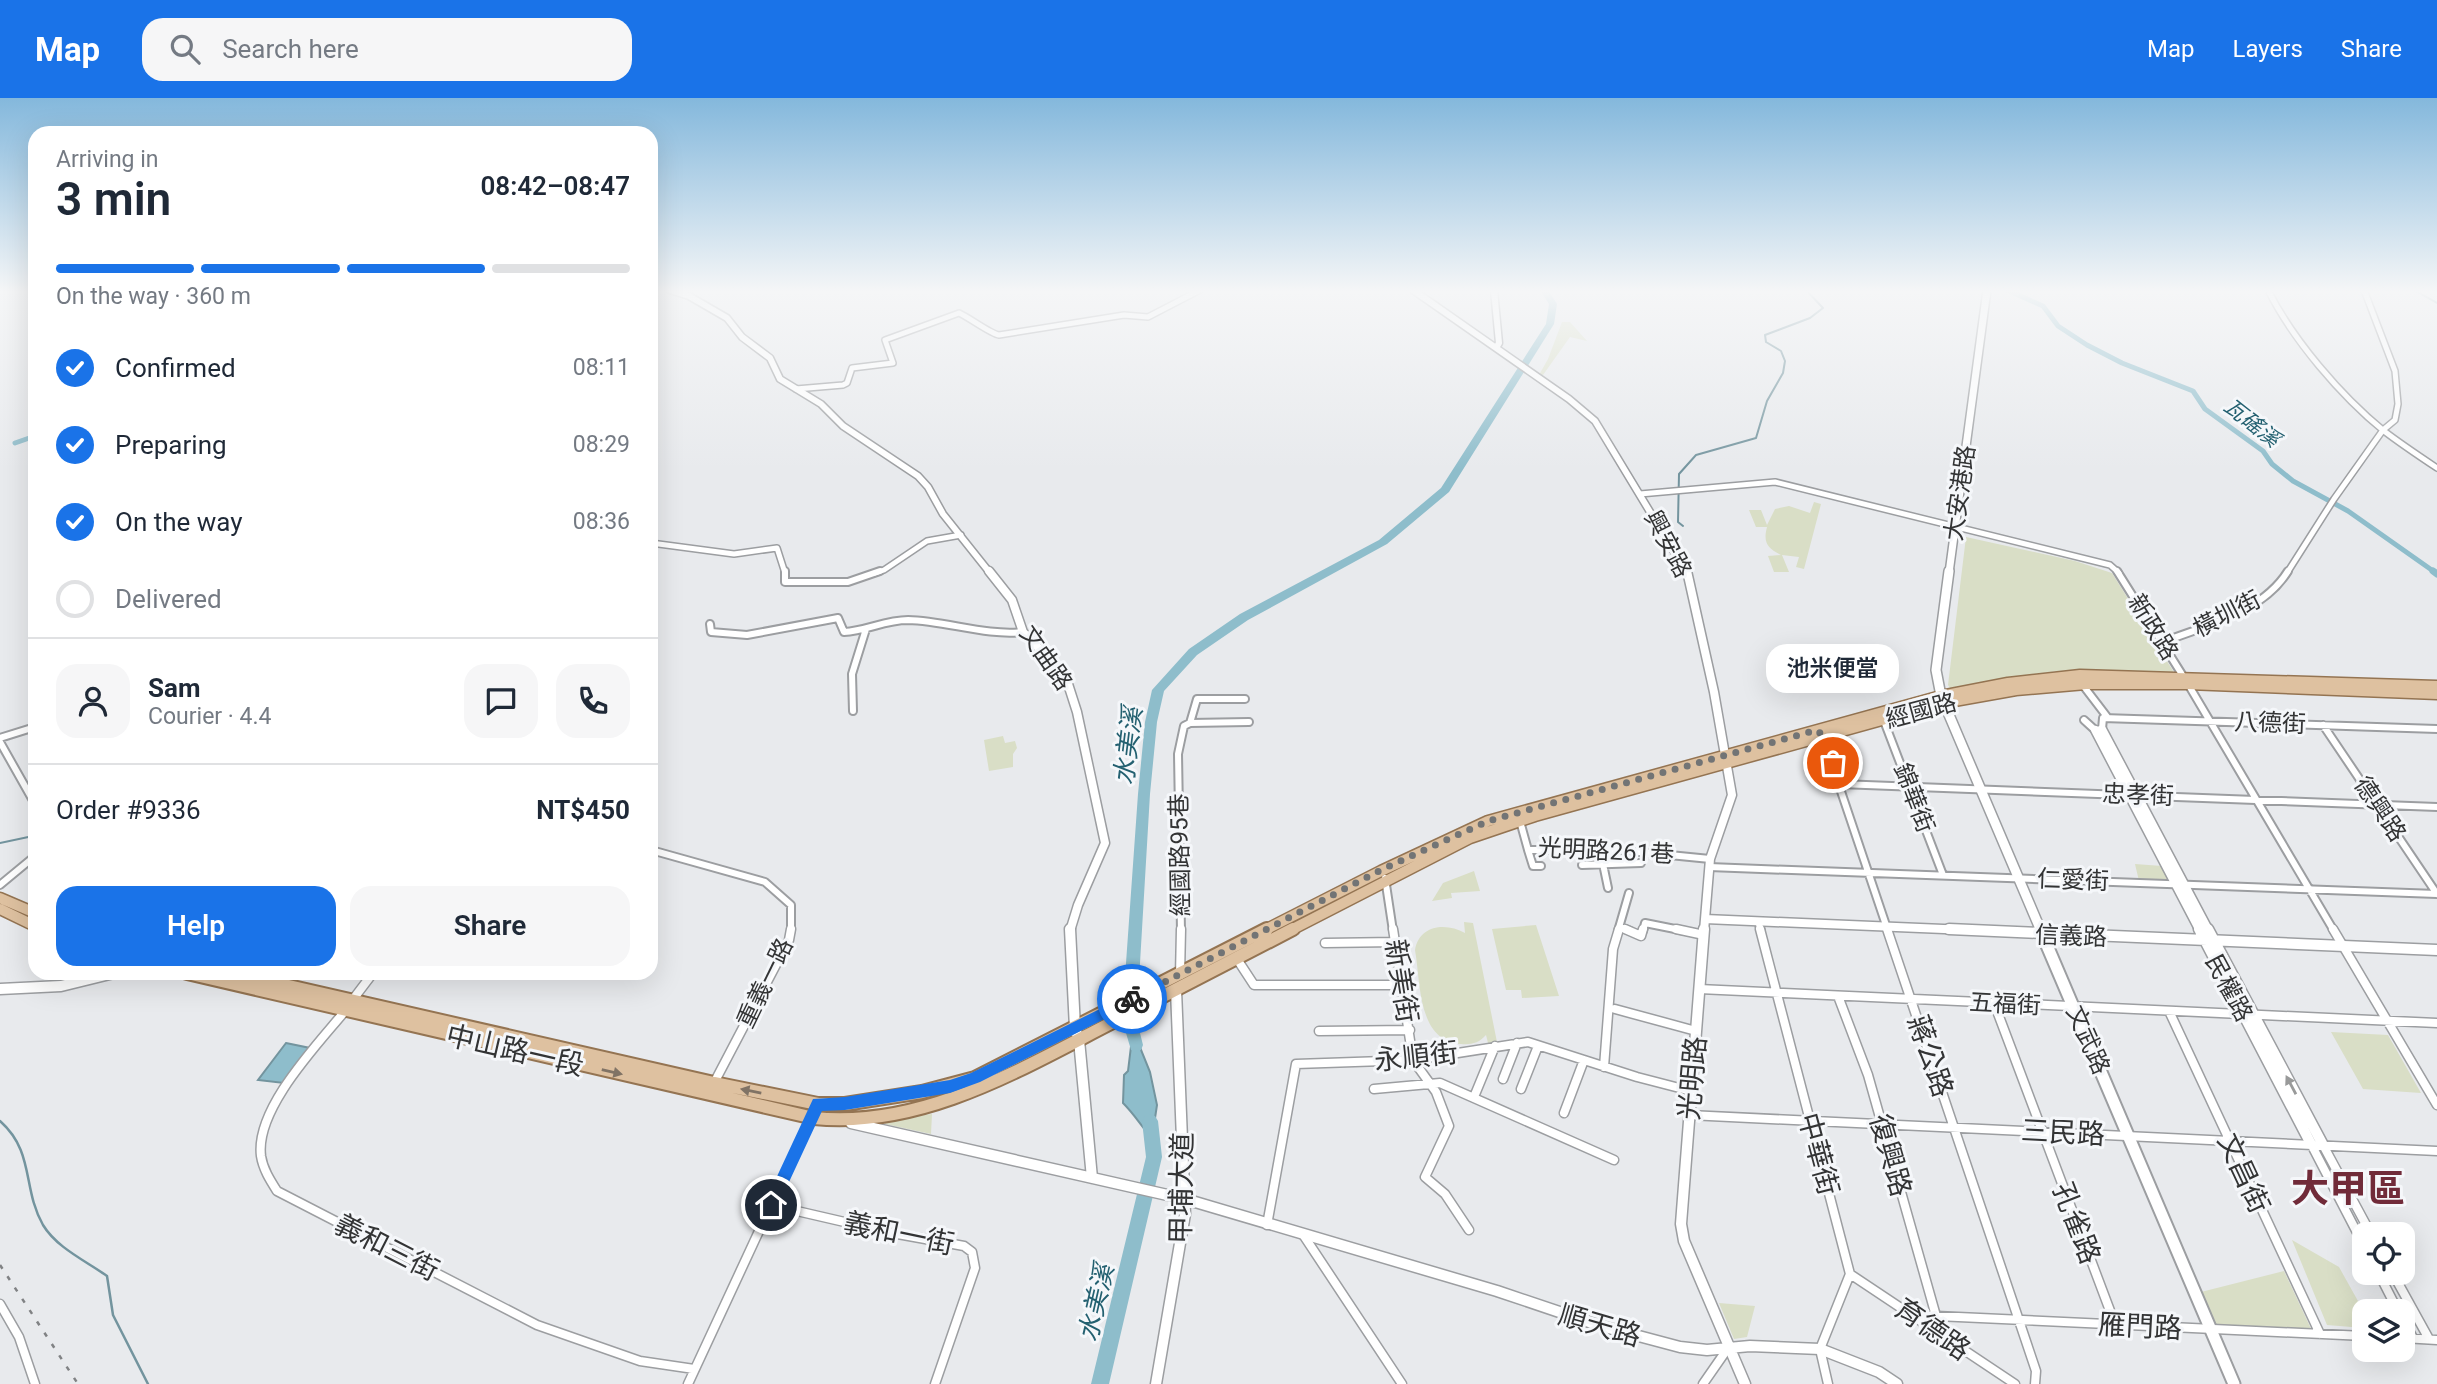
<!DOCTYPE html>
<html lang="en">
<head>
<meta charset="utf-8">
<style>
	:root { --surface:#fff; --page:#f6f6f7; --text:#1f2937; --muted:#747a83; --line:#e0e1e3; --accent:#1a73e8 }
	body { margin:0; font-family:Roboto,"Noto Sans TC",sans-serif; background:var(--page); color:var(--text); height:100vh; display:flex; flex-direction:column; font-size:26px; white-space:nowrap }
	* { box-sizing:border-box; margin:0 }
	p { font-size:23px; color:var(--muted) }
	.icon { flex:none; width:38px; height:38px; fill:none; stroke:currentColor; stroke-width:2; stroke-linecap:round; stroke-linejoin:round }
	.map { position:relative; flex:1; overflow:hidden }
	.drawer { position:absolute; left:28px; top:28px; width:630px; height:854px; display:flex; flex-direction:column; background:var(--surface); border-radius:21px; box-shadow:0 7px 28px #0002 }
	.drawer>* { flex:none }
	.controls { position:absolute; left:2352px; top:1124px; display:grid; gap:14px }
	.controls a { display:grid; place-items:center; width:63px; height:63px; border-radius:14px; background:var(--surface); box-shadow:0 7px 28px #0002; font-size:35px }
	.pin { position:absolute; display:grid; place-items:center; width:60px; height:60px; color:#fff; margin:-30px; border:4px solid #fff; border-radius:50%; box-shadow:0 2px 7px #0007 }
	.courier { position:absolute; display:grid; place-items:center; width:70px; height:70px; margin:-35px; border:5px solid #1a73e8; border-radius:50%; background:#fff; color:#222; box-shadow:0 2px 9px #0007 }
	.bubble { position:absolute; height:49px; border-radius:21px; background:var(--surface); box-shadow:0 7px 28px #0002; font-size:23px; font-weight:600; line-height:49px; text-align:center }
	.head em { font-style:normal; font-weight:600 }
	.head div { display:flex; flex-direction:column-reverse }
	.head { display:flex; align-items:center; justify-content:space-between; height:119px; padding:0 28px }
	h1 { font-size:46px; font-weight:600; line-height:52px }
	.bar { display:grid; grid-template-columns:repeat(4,1fr); gap:10px 7px; align-content:center; height:84px; padding:0 28px }
	.bar i { height:9px; border-radius:5px; background:var(--line) }
	.bar .selected { background:var(--accent) }
	.bar p { grid-column:span 4 }
	.line { display:flex; align-items:center; gap:18px; padding:0 28px; border-top:2px solid var(--line) }
	.line div { flex:1 }
	.round { display:grid; place-items:center; flex:none; width:74px; height:74px; border-radius:21px; background:var(--page) }
	ol { padding:0 28px; list-style:none }
	li { display:flex; align-items:center; gap:21px; height:77px }
	li p { margin-inline-start:auto }
	li .icon { padding:7px; border-radius:50%; background:var(--accent); color:#fff; stroke-width:4 }
	li:last-child { color:var(--muted) }
	li i { width:38px; height:38px; border:4px solid var(--line); border-radius:50% }
	.action { display:flex; gap:14px; margin-top:auto; padding:14px 28px }
	.action a { flex:1; height:80px; border-radius:21px; background:var(--accent); color:#fff; font-size:28px; font-weight:600; line-height:80px; text-align:center }
	.action a+a { background:var(--page); color:var(--text) }
	header { display:flex; align-items:center; gap:42px; box-sizing:border-box; height:98px; padding:0 35px; background:var(--accent); color:#fff }
	header strong { font-size:33px }
	nav { display:flex; gap:38px; margin-inline-start:auto; font-size:24px }
	.search { width:490px; height:63px; background:var(--page); display:flex; align-items:center; gap:18px; box-sizing:border-box; padding:0 24px; border-radius:21px; color:var(--muted); font-size:26px }
	.map>svg:first-child { display:block }
	.green { fill:#d9dec6 }
	.water { fill:#8ebdcb; stroke:#73949e; stroke-width:2 }
	.lines { fill:none; stroke-linecap:round; stroke-linejoin:round }
	.stream-far1 { stroke:#73949e; stroke-width:2 }
	.stream { stroke:#73949e; stroke-width:2.5 }
	.canal-far1 { stroke:#8ebdcb; stroke-width:5 }
	.canal { stroke:#8ebdcb; stroke-width:7 }
	.river { fill:#8ebdcb; fill-rule:evenodd }
	.minor-far2-casing { stroke:#9c9ea1; stroke-width:8 }
	.minor-far1-casing { stroke:#9c9ea1; stroke-width:10 }
	.minor-casing { stroke:#9c9ea1; stroke-width:11 }
	.tertiary-far2-casing { stroke:#9c9ea1; stroke-width:9 }
	.tertiary-far1-casing { stroke:#9c9ea1; stroke-width:11 }
	.tertiary-casing { stroke:#9c9ea1; stroke-width:13 }
	.secondary-far2-casing { stroke:#9c9ea1; stroke-width:10 }
	.secondary-far1-casing { stroke:#9c9ea1; stroke-width:12 }
	.secondary-casing { stroke:#9c9ea1; stroke-width:15 }
	.primary-far1-casing { stroke:#947452; stroke-width:13 }
	.primary-casing { stroke:#947452; stroke-width:16 }
	.minor-far2 { stroke:#fff; stroke-width:5 }
	.minor-far1 { stroke:#fff; stroke-width:6 }
	.minor { stroke:#fff; stroke-width:8 }
	.tertiary-far2 { stroke:#fff; stroke-width:6 }
	.tertiary-far1 { stroke:#fff; stroke-width:8 }
	.tertiary { stroke:#fff; stroke-width:10 }
	.secondary-far2 { stroke:#fff; stroke-width:7 }
	.secondary-far1 { stroke:#fff; stroke-width:9 }
	.secondary { stroke:#fff; stroke-width:11 }
	.primary-far1 { stroke:#dec1a0; stroke-width:10 }
	.primary { stroke:#dec1a0; stroke-width:12 }
	.rail { stroke:#808284; stroke-width:2.5; stroke-dasharray:4.5 9; stroke-linecap:butt }
	.oneway { fill:#807365 }
	.oneway2 { fill:#999a9a }
	.route { fill:#1a73e8 }
	.done { stroke:#727475; stroke-width:7; stroke-dasharray:0 12.6 }
	.labels { text-anchor:middle; stroke-width:6; stroke-linejoin:round; paint-order:stroke }
	.far-water-label { font-size:21px; font-style:italic; fill:#236070; stroke:#f5f7fa }
	.street-label { font-size:24px; fill:#333435; stroke:#f5f7fa }
	.water-label { font-size:26px; font-style:italic; fill:#236070; stroke:#f5f7fa }
	.near-street-label { font-size:28px; fill:#333435; stroke:#f5f7fa }
	.near-district-label { font-size:38px; font-weight:bold; fill:#712b39; stroke:#f5f7fa }
</style>
</head>
<body>
<header>
<strong>Map</strong>
<div class="search"><svg class="icon" aria-label="search" viewBox="0 0 24 24"><circle cx="10" cy="10" r="6"/><path d="M15 15l6 6"/></svg>Search here</div>
<nav><a>Map</a><a>Layers</a><a>Share</a></nav>
</header>
<div class="map">
<svg width="2437" height="1286" viewBox="0 0 2437 1286">
	<rect width="100%" height="100%" fill="#e8eaed"/>
	<path class="green" d="M1562,224H1570L1587,243L1570,239L1543,277H1539L1548,261Z
		M1814,404L1821,406L1804,471L1796,469L1799,459L1782,457L1789,474H1774L1768,458L1781,457C1767,450 1763,444 1767,429H1756L1749,412H1761L1767,427L1775,411L1789,408L1810,415Z
		M1966,439L2075,463L2112,475L2175,576L2058,573L2015,579L1952,593L1948,587Z
		M1003,638L1005,645L1015,643L1017,650L1013,656V669L989,673L984,642Z
		M2135,766L2162,768L2170,785L2139,783Z
		M1474,773L1480,793L1451,795L1452,800L1432,803L1443,785Z
		M1464,824L1473,825L1497,944L1488,945L1486,937C1479,945 1471,947 1461,946C1417,943 1421,885 1415,852C1419,827 1446,824 1465,835Z
		M1536,827L1559,898L1522,900L1521,892H1506L1492,831Z
		M2331,934L2388,937L2421,995L2363,991Z
		M932,1016L931,1036L885,1026V1022Z
		M2292,1142L2339,1169L2358,1203L2372,1207L2375,1213H2364V1230L2327,1227Z
		M2284,1173L2313,1235L2218,1230L2201,1194Z
		M1719,1205L1755,1208L1747,1239L1734,1241Z"/>
	<path class="water" d="M1133,932L1150,974L1157,1007L1152,1040C1141,1028 1135,1017 1123,1005L1124,977L1128,973Z
		M286,945L310,950L284,985L258,982Z"/>
	<g class="lines">
		<path class="stream-far1" d="M2414,192L2437,205
			M1683,428L1678,424L1679,376L1696,357L1756,340L1767,303L1783,275L1785,263L1781,253L1766,244L1765,237L1810,220L1823,210L1806,192
			M0,745L33,738"/>
		<path class="stream" d="M0,1023C35,1054 22,1090 43,1127C57,1150 86,1163 107,1178L113,1217L148,1286"/>
		<path class="canal-far1" d="M2007,192L2043,208L2058,228L2087,247L2122,265L2193,293L2205,311L2263,353L2272,366L2293,383L2348,413L2436,475
			M15,345L35,338"/>
		<path class="canal" d="M2433,473L2437,476"/>
		<path class="river" d="M1540,192H1548L1557,206L1554,226L1449,394L1387,446L1248,522L1197,557L1164,593L1157,624L1150,696L1140,865V935L1143,947L1141,952L1136,954L1131,952L1126,935V865L1138,696L1145,624L1152,592L1189,551L1240,516L1379,442L1441,390L1546,226L1549,206Z
			M1150,1016L1155,1018L1158,1023L1162,1059L1109,1286H1091L1146,1059L1142,1023L1145,1018Z"/>
		<g class="minor-far2-casing">
			<path id="minor-far2" d="M2268,192C2293,242 2341,298 2384,333C2401,346 2419,358 2437,370
				M796,291L843,287L847,285L852,270L893,265L885,242L959,215C970,220 991,236 999,237L1124,217L1148,219L1200,192
				M1640,396L1775,384L2110,467L2119,475
				M651,445L734,456L777,450L785,475
				M875,475L884,472L927,443L961,437
				M2287,475L2334,401L2383,332L2395,322L2398,306L2395,273L2364,192"/>
		</g>
		<g class="minor-far1-casing">
			<path id="minor-far1" d="M785,473V484H848L880,473
				M2117,473L2188,586L2334,833
				M710,526L711,534L747,537L838,520L844,534C866,533 885,522 908,522C947,523 985,538 1023,534
				M2163,544C2206,527 2262,515 2288,473
				M2082,586L2108,620
				M853,613L852,576L866,531
				M2084,622L2095,632L2102,631L2103,620L2437,631
				M1884,623L1943,777
				M1190,625L1197,601H1245
				M2323,627L2437,796
				M1822,637L1888,833
				M0,640L35,629
				M0,644L35,706
				M1840,686L2437,709
				M1520,723L1528,752H1619L1710,761
				M35,731V752
				M651,752L765,784L791,807V833
				M1528,752L1533,768H1541
				M1603,766L1608,790
				M1582,767L1641,765
				M1709,769L2437,796
				M1385,780L1393,833
				M0,787L35,758
				M1758,823L1761,833
				M1620,829L1630,833
				M1181,833L1178,656L1184,628L1190,625L1249,624
				M1618,833L1629,795
				M1643,833L1645,825L1685,833"/>
		</g>
		<g class="minor-casing">
			<path id="minor" d="M1393,831L1413,962L1436,994L1449,1028L1425,1079L1445,1096L1469,1132
				M1625,831L1641,838L1643,831
				M1676,831L1704,837
				M1760,831L1850,1176L1820,1251L1828,1286
				M1887,831L2036,1273L2035,1286
				M2333,831L2437,1007
				M1325,845L1396,844
				M1237,861L1254,887H1403
				M1180,877L1181,831
				M1699,891L2437,925
				M1838,898L1868,977L1936,1218
				M351,904L373,875
				M1994,905L2115,1226
				M1615,911L1696,933
				M345,913C317,947 255,1011 261,1058C263,1071 270,1082 277,1093L537,1227L640,1263L694,1271
				M2169,913L2320,1236
				M1319,933L1410,932
				M1604,969L1613,851L1619,831
				M1503,981L1517,945
				M714,985L789,842L791,831
				M1374,991L1440,985L1614,1062
				M1521,991L1538,948
				M1474,999L1495,948
				M1564,1015L1584,962
				M1689,1017L2437,1053
				M2311,1046L2364,1148
				M2323,1047L2371,1136
				M771,1107L892,1135L964,1148L972,1154L975,1170L935,1286
				M1267,1127L1296,966L1413,962L1528,944L1637,979L1691,993
				M1304,1138L1402,1286
				M2378,1174L2398,1213
				M2392,1174L2429,1241
				M1850,1176L2015,1286
				M0,1206L19,1239L35,1286
				M1915,1217L2364,1238
				M2403,1221L2413,1240
				M2403,1240L2437,1242
				M688,1286L818,1006
				M1703,1286L1728,1250"/>
		</g>
		<g class="tertiary-far2-casing">
			<path id="tertiary-far2" d="M670,192L689,198L727,220L742,239L770,260L780,281L821,306L843,328L918,378L928,389L943,416L990,475
				M1413,192L1569,301L1595,323L1687,475
				M1494,192L1499,245L1496,250"/>
		</g>
		<g class="tertiary-far1-casing">
			<path id="tertiary-far1" d="M989,473L1012,502L1023,534L1051,563L1068,586L1077,614L1105,745L1078,807L1070,833
				M1687,473L1714,594L1732,697L1710,761L1704,833
				M2102,631L2209,833
				M2095,632L2200,833
				M1705,821L1991,833"/>
		</g>
		<g class="tertiary-casing">
			<path id="tertiary" d="M1070,831L1075,930L1079,942L1092,1080
				M1704,831L1681,1126L1684,1143L1745,1286
				M1949,831L2437,852
				M2199,831L2311,1046
				M2208,831L2323,1047
				M0,891L61,888L114,875
				M851,1025L1185,1101L1497,1193L1601,1228L1680,1249L1707,1252L1750,1248L1820,1251L1879,1274L1897,1286
				M1156,1286L1185,1116L1176,892"/>
		</g>
		<g class="secondary-far2-casing">
			<path id="secondary-far2" d="M1949,475L1987,192"/>
		</g>
		<g class="secondary-far1-casing">
			<path id="secondary-far1" d="M1949,473L1936,572L1941,598L2041,833"/>
		</g>
		<g class="secondary-casing">
			<path id="secondary" d="M2040,831L2234,1286"/>
		</g>
		<g class="primary-far1-casing">
			<path id="primary-far1" d="M0,800L35,815
				M0,811L35,828
				M1263,833L1381,773L1488,723L1941,598L2008,585L2080,577L2437,588
				M1289,833L1470,740L1535,718L1943,605L2016,592L2086,586H2188L2437,596"/>
		</g>
		<g class="primary-casing">
			<path id="primary" d="M187,875L814,1020C922,1031 1021,971 1113,924C1173,893 1233,862 1293,831
				M231,875L714,985L818,1006H845L922,994L975,980L1267,831"/>
		</g>
		<use href="#minor-far2" class="minor-far2"/>
		<use href="#minor-far1" class="minor-far1"/>
		<use href="#minor" class="minor"/>
		<use href="#tertiary-far2" class="tertiary-far2"/>
		<use href="#tertiary-far1" class="tertiary-far1"/>
		<use href="#tertiary" class="tertiary"/>
		<use href="#secondary-far2" class="secondary-far2"/>
		<use href="#secondary-far1" class="secondary-far1"/>
		<use href="#secondary" class="secondary"/>
		<use href="#primary-far1" class="primary-far1"/>
		<use href="#primary" class="primary"/>
		<path class="rail" d="M0,1167L78,1286"/>
	</g>
	<defs><path id="oneway-solid" d="M-6-.8H1V-3.2L6.5 0L1 3.2V.8H-6Z" transform="scale(1.75)"/></defs>
	<g class="oneway">
		<use href="#oneway-solid" transform="translate(612 974) rotate(13)"/>
		<use href="#oneway-solid" transform="translate(751 993) rotate(-169)"/>
	</g>
	<use class="oneway2" href="#oneway-solid" transform="translate(2291 987) rotate(-118)"/>
	<linearGradient id="sky" x2="0" y2="1"><stop stop-color="#84b8dc"/><stop offset="0.52" stop-color="#f5f6f7"/><stop offset="1" stop-color="#f5f6f7" stop-opacity="0"/></linearGradient>
	<rect width="2437" height="372" fill="url(#sky)"/>
	<path class="route" d="M1132,895L1136,897V905L980,984L950,995L845,1012L822,1013L776,1112L771,1114L766,1112L763,1107L766,1102L813,1001L845,999L950,982L971,975Z"/>
	<g class="lines">
		<path class="done" d="M1132,901L1381,772L1488,723L1817,632L1824,639L1833,665"/>
	</g>
	<g class="labels">
		<g class="far-water-label">
			<text transform="translate(2252 325) rotate(38)" y="7">瓦磘溪</text>
		</g>
		<g class="street-label">
			<text transform="translate(1960 395) rotate(-82)" y="8">大安港路</text>
			<text transform="translate(1668 446) rotate(62)" y="8">興安路</text>
			<text transform="translate(2227 516) rotate(-27)" y="8">橫圳街</text>
			<text transform="translate(2153 529) rotate(58)" y="8">新政路</text>
			<text transform="translate(1046 560) rotate(55)" y="8">文曲路</text>
			<text transform="translate(1921 613) rotate(-15)" y="8">經國路</text>
			<text transform="translate(2270 625) rotate(2)" y="8">八德街</text>
			<text transform="translate(2138 697) rotate(2)" y="8">忠孝街</text>
			<text transform="translate(1914 700) rotate(69)" y="8">錦華街</text>
			<text transform="translate(2380 711) rotate(56)" y="8">德興路</text>
			<text transform="translate(1606 753) rotate(3)" y="8">光明路261巷</text>
			<text transform="translate(1180 757) rotate(-91)" y="8">經國路95巷</text>
			<text transform="translate(2073 782) rotate(2)" y="8">仁愛街</text>
			<text transform="translate(2071 838) rotate(2)" y="8">信義路</text>
			<text transform="translate(765 885) rotate(-64)" y="8">重義一路</text>
			<text transform="translate(2229 890) rotate(62)" y="8">民權路</text>
			<text transform="translate(2005 906) rotate(3)" y="8">五福街</text>
			<text transform="translate(2088 942) rotate(66)" y="8">文武路</text>
		</g>
		<g class="water-label">
			<text transform="translate(1128 648) rotate(-83)" y="9">水美溪</text>
			<text transform="translate(1096 1205) rotate(-77)" y="9">水美溪</text>
		</g>
		<g class="near-street-label">
			<text transform="translate(1402 883) rotate(81)" y="10">新美街</text>
			<text transform="translate(515 952) rotate(13)" y="10">中山路一段</text>
			<text transform="translate(1416 958) rotate(-6)" y="10">永順街</text>
			<text transform="translate(1931 958) rotate(71)" y="10">蔣公路</text>
			<text transform="translate(1692 980) rotate(-85)" y="10">光明路</text>
			<text transform="translate(2063 1034) rotate(3)" y="10">三民路</text>
			<text transform="translate(1819 1056) rotate(75)" y="10">中華街</text>
			<text transform="translate(1891 1057) rotate(74)" y="10">復興路</text>
			<text transform="translate(2244 1075) rotate(65)" y="10">文昌街</text>
			<text transform="translate(1181 1090) rotate(-89)" y="10">甲埔大道</text>
			<text transform="translate(2077 1125) rotate(69)" y="10">孔雀路</text>
			<text transform="translate(899 1135) rotate(12)" y="10">義和一街</text>
			<text transform="translate(387 1149) rotate(27)" y="10">義和三街</text>
			<text transform="translate(1600 1227) rotate(16)" y="10">順天路</text>
			<text transform="translate(2140 1228) rotate(3)" y="10">雁門路</text>
			<text transform="translate(1933 1231) rotate(35)" y="10">育德路</text>
		</g>
		<g class="near-district-label">
			<text x="2348" y="1104">大甲區</text>
		</g>
	</g>
</svg>
<div class="controls">
<a><svg class="icon" aria-label="locate" viewBox="0 0 24 24"><circle cx="12" cy="12" r="6"/><path d="M12 2v4M12 18v4M2 12h4M18 12h4"/></svg></a>
<a><svg class="icon" aria-label="layers" viewBox="0 0 24 24"><path d="M12 4l9 5-9 5-9-5zM3 14l9 5 9-5"/></svg></a>
</div>
<div class="pin" style="left:1833px;top:665px;background:#ea580c"><svg class="icon" aria-label="bag" viewBox="0 0 24 24"><path d="M5 8h14l-1 12H6zM9 8a3 3 0 0 1 6 0"/></svg></div>
<div class="pin" style="left:771px;top:1107px;background:#1f2937"><svg class="icon" aria-label="home" viewBox="0 0 24 24"><path d="M3 11l9-7 9 7M6 9v11h12V9"/></svg></div>
<div class="courier" style="left:1132px;top:901px"><svg class="icon" aria-label="bike" viewBox="0 0 24 24"><circle cx="6" cy="16" r="4"/><circle cx="18" cy="16" r="4"/><path d="M6 16l4-8h5l3 8M10 8l3 8H6M13 5h3"/></svg></div>
<div class="bubble" style="left:1766px;top:546px;width:133px">池米便當</div>
<section class="drawer">
<div class="head"><div><h1>3 min</h1><p>Arriving in</p></div><em>08:42–08:47</em></div>
<div class="bar"><i class="selected"></i><i class="selected"></i><i class="selected"></i><i></i><p>On the way · 360 m</p></div>
<ol>
<li><svg class="icon" aria-label="check" viewBox="0 0 24 24"><path d="M5 12l5 5 9-10"/></svg>Confirmed<p>08:11</p></li>
<li><svg class="icon" aria-label="check" viewBox="0 0 24 24"><path d="M5 12l5 5 9-10"/></svg>Preparing<p>08:29</p></li>
<li><svg class="icon" aria-label="check" viewBox="0 0 24 24"><path d="M5 12l5 5 9-10"/></svg>On the way<p>08:36</p></li>
<li><i></i>Delivered</li>
</ol>
<div class="line" style="height:126px"><a class="round"><svg class="icon" aria-label="person" viewBox="0 0 24 24"><circle cx="12" cy="8" r="4"/><path d="M4 21q1-7 8-7t8 7"/></svg></a><div><b>Sam</b><p>Courier · 4.4</p></div><a class="round"><svg class="icon" aria-label="chat" viewBox="0 0 24 24"><path d="M4 5h16v11H9l-5 4z"/></svg></a><a class="round"><svg class="icon" aria-label="phone" viewBox="0 0 24 24"><path d="M5 4h4l2 5-3 2q2 4 5 5l2-3 5 2v4C11 20 4 13 5 4z"/></svg></a></div>
<div class="line" style="height:91px"><div>Order #9336</div><b>NT$450</b></div>
<div class="action"><a>Help</a><a>Share</a></div>
</section>
</div>
</body>
</html>
